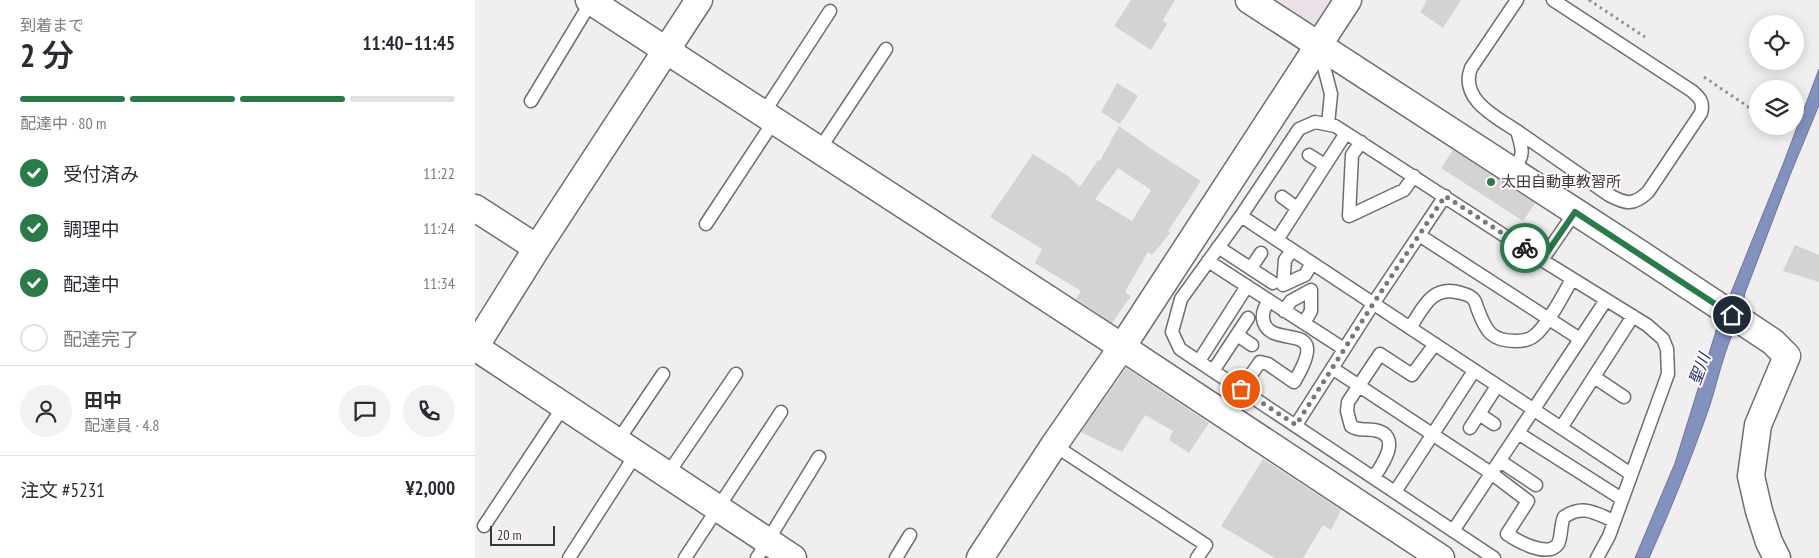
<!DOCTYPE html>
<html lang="ja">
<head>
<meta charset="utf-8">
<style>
	:root { --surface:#fff; --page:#f2f2f3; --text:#2b2b33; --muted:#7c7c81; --line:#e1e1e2; --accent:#2a7a4a }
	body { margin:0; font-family:"PT Sans Narrow","Noto Sans JP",sans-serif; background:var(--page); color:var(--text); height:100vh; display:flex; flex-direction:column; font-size:19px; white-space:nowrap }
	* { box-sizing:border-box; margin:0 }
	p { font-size:16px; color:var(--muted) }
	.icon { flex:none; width:28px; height:28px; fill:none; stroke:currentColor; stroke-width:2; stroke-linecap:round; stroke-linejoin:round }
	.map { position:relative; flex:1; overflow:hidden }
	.side { display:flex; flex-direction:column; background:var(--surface); width:475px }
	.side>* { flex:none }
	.buttons { position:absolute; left:1274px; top:15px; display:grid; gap:10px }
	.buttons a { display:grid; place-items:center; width:55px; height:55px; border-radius:50%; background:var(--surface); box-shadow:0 2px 12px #0003; font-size:25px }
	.scale { position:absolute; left:15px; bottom:12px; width:65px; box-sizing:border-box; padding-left:5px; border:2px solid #393738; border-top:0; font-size:14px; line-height:18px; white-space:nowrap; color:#393738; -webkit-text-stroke:4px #fffbfd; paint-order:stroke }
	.pin { position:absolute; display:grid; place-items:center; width:42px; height:42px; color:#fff; margin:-21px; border:2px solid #fff; border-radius:50%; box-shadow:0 1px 5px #0007 }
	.courier { position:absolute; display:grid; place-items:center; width:50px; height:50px; margin:-25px; border:4px solid #2a7a4a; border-radius:50%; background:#fff; color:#222; box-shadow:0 1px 6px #0007 }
	.headline em { font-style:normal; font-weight:600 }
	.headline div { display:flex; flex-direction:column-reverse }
	.headline { display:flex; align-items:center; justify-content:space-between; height:85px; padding:0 20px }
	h1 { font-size:32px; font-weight:600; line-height:38px }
	.bar { display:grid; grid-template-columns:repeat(4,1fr); gap:8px 5px; align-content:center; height:60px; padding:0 20px }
	.bar i { height:6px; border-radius:4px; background:var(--line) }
	.bar .selected { background:var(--accent) }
	.bar p { grid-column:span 4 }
	.line { display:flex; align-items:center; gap:12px; padding:0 20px; border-top:1px solid var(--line) }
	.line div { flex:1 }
	.round { display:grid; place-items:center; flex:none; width:52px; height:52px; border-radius:26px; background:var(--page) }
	ol { padding:0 20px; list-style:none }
	li { display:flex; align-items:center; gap:15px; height:55px }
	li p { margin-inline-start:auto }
	li .icon { padding:5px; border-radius:50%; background:var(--accent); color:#fff; stroke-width:4 }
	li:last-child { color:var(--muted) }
	li i { width:28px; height:28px; border:2px solid var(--line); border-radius:50% }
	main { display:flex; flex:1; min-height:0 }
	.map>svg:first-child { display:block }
	.built { fill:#ebe0e7 }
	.water { fill:#8391bf; stroke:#6d7696 }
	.building { fill:#d5d2d2; fill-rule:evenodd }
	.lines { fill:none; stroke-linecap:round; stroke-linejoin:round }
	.lane-casing { stroke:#706d6f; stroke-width:15 }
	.street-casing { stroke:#706d6f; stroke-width:29 }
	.path { stroke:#918e90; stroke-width:3; stroke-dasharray:2.5 4; stroke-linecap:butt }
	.lane { stroke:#fff; stroke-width:12 }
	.street { stroke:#fff; stroke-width:26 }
	.done { stroke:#797778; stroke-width:5; stroke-dasharray:0 9 }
	.route { stroke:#2a7a4a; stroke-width:6 }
	.poi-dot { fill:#2a7a4a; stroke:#fffbfd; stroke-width:2 }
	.labels { text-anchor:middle; stroke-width:4; stroke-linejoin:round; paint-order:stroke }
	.poi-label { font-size:15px; fill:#393738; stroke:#fffbfd; text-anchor:start }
	.water-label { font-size:16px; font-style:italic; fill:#26326b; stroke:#fffbfd }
</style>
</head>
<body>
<main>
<section class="side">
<div class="headline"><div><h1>2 分</h1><p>到着まで</p></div><em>11:40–11:45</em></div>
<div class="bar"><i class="selected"></i><i class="selected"></i><i class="selected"></i><i></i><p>配達中 · 80 m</p></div>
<ol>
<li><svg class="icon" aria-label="check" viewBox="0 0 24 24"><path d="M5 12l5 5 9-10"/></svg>受付済み<p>11:22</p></li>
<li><svg class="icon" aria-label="check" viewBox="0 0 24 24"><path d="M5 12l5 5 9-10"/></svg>調理中<p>11:24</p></li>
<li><svg class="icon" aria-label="check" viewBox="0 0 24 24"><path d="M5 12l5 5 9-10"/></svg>配達中<p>11:34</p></li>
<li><i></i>配達完了</li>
</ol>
<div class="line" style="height:90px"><a class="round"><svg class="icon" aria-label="person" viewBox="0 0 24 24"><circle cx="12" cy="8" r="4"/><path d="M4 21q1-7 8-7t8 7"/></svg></a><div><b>田中</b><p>配達員 · 4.8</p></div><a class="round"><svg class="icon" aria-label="chat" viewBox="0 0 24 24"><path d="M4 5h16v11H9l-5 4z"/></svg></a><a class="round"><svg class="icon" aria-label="phone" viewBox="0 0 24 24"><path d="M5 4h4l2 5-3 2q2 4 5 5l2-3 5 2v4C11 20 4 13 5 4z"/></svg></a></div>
<div class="line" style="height:65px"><div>注文 #5231</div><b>¥2,000</b></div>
</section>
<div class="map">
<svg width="1344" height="558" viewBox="0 0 1344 558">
	<rect width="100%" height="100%" fill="#f1eef0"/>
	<path class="built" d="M785,0H866L844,35Z"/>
	<path class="water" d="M1344,69V105L1315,175L1270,293L1267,308L1251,305L1307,167Z
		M1246,315L1262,324C1249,350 1243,380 1234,408C1216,459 1196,509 1174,558H1160L1200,463Z"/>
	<path class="building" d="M656,0H700L688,20L692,24L676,50L639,26Z
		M952,0H986L968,28L945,12Z
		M642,83L663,96L645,124L626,112Z
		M644,126L681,152L726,181L693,231L695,233L677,255L673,252L650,292L656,296L637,323L601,299L606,291L560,263L567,249L515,217L558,154L593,176L605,187L623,160L625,161ZM643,168L676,190L657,221L620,199Z
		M978,150L1060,203L1048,221L966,168Z
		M1320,245L1344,255V282L1308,271Z
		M651,368L734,423L714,453L694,440L698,431L670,415L647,452L606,432Z
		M788,459L866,510L856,530L848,525L828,558H800L746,526Z"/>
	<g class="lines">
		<g class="lane-casing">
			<path id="lane" d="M844,48L856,94L853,124
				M56,101L116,2
				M288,114L355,11
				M1042,131L1134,195C1151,204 1158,206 1173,192L1226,113C1229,102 1225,98 1217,91L1078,0
				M886,142L877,155L874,216L929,190L939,176
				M344,150L411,49
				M834,155L850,165
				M1037,171C1050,156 1048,150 1042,131C1021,117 984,99 996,68L1042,0
				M807,197L822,208
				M766,216L1156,474
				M231,224L299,121
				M944,235L1105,339
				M802,240L871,133
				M743,247L798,283
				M817,250L810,260L808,285L830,275L837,263
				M1067,260L1100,212
				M733,261L869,349
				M776,268L786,253
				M809,311L816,301L836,290V311L829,323
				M935,328C948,308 957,284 986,293C990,294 997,296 999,300C1001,302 1002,308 1003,310C1011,331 1016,341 1041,341C1047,341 1054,340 1059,336C1073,325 1088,295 1097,279
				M762,335L777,345
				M724,361L772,286
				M857,368L1016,473L1053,501L1032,534C1044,542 1073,558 1083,544C1087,536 1085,526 1089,517C1108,504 1120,513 1139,521
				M738,371L773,318
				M1119,377L1149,397
				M766,389L785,362L793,364L819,382C860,315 793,353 788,319C787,311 790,306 794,301
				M1004,414L1019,424
				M821,425L898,304L970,196
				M995,428L1022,386
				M1086,428L1158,316
				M1043,433L1147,499
				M142,442L188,374
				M579,445L731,545L722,558
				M1025,461L1061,485
				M192,475L261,374
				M899,477C908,464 928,435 899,430C889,428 886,432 876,426L872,411L873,402L905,354L937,375L960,344
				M920,492L999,371
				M9,526L88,407
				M978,531L1131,300
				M94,558L161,454
				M210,558L306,412
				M282,558L344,457
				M421,558L435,535
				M1019,558L705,349L697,332L706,299L766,216L824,129L840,122L860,126L871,133L1067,260L1172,325L1188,339L1192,349L1193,374L1134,536L1122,558"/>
		</g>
		<g class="street-casing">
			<path id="street" d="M114,0L647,347L966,558
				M774,0L1164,253L1298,342L1312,356L1283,425L1276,476L1284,511L1294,542L1302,558
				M0,208L62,248
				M0,347L62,248L224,0
				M0,347L318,558
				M505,558L579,445L647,347L873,0"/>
		</g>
		<path class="path" d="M1114,0L1170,37
			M1229,77L1281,112"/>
		<use href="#lane" class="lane"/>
		<use href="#street" class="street"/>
	</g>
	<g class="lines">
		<path class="done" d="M766,389L821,425L898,304L970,196L1050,248"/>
		<path class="route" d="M1050,248L1067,260L1100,212L1257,315"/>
	</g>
	<circle class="poi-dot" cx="1016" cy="182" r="5"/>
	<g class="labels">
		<g class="poi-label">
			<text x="1026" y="187">太田自動車教習所</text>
		</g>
		<g class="water-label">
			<text transform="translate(1224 369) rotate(-70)" y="6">聖川</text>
		</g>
	</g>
</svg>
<div class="buttons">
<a><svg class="icon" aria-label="locate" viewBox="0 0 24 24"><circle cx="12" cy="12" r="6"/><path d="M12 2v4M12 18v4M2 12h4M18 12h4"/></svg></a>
<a><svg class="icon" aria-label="layers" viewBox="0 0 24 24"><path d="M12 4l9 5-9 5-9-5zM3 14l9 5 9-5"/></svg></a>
</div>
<div class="scale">20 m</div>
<div class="pin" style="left:766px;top:389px;background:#ea580c"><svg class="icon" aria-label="bag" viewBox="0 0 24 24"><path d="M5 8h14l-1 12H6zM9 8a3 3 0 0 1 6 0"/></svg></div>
<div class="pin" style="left:1257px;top:315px;background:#1f2937"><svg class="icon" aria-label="home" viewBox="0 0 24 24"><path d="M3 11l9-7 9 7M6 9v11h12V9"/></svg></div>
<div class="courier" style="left:1050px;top:248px"><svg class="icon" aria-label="bike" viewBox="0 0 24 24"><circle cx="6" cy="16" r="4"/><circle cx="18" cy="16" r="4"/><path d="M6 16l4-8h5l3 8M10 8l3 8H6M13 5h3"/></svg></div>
</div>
</main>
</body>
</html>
